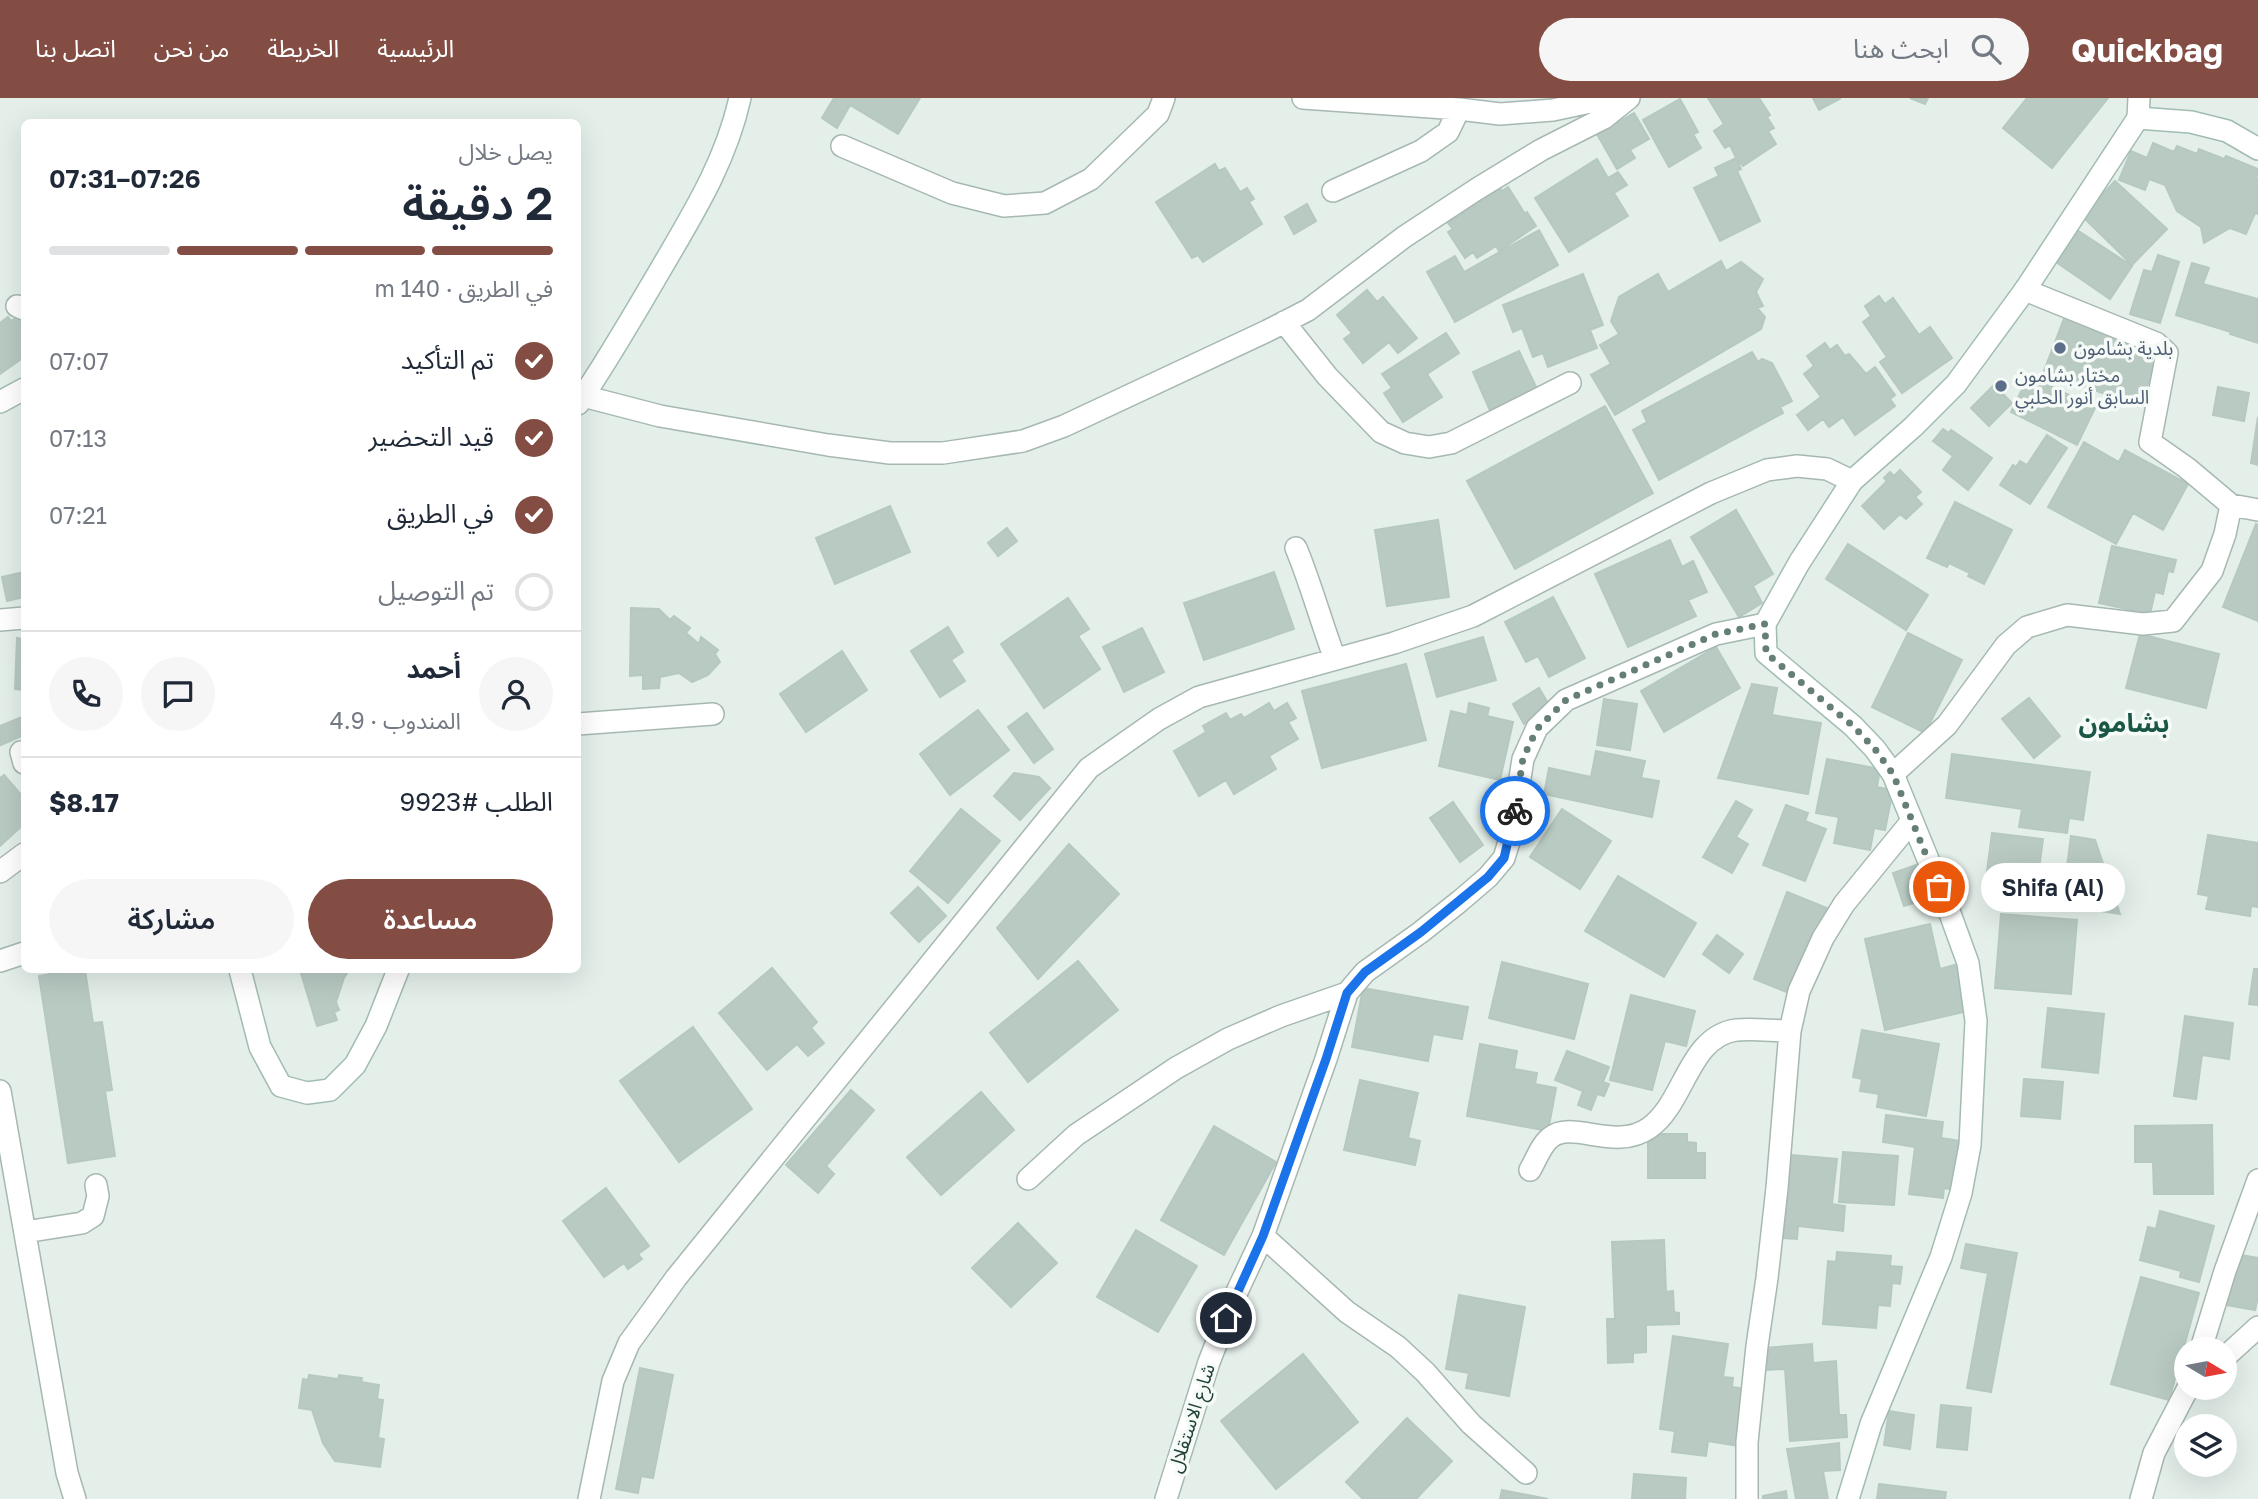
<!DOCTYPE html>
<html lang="ar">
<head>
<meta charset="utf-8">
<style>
	:root { --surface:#fff; --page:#f6f6f7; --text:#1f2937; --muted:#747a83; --line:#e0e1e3; --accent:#834d44 }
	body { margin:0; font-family:"Golos Text","Noto Sans Arabic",sans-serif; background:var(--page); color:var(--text); direction:rtl; height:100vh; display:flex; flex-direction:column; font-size:26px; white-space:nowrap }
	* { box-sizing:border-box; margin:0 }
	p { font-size:23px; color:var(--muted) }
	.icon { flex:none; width:38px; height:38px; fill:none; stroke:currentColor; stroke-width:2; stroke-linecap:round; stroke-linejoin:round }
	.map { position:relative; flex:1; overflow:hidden; direction:ltr }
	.sheet { position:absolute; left:21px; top:21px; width:560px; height:854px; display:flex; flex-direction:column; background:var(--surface); border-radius:10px; box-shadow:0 7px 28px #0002; direction:rtl }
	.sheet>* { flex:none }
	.needle { width:46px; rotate:100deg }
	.fabs { position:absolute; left:2174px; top:1239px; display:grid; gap:14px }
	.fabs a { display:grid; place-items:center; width:63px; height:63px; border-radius:50%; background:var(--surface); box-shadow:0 7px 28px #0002; font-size:35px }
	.pin { position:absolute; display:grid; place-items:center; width:60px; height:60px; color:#fff; margin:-30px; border:4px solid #fff; border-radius:50%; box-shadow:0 2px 7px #0007 }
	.courier { position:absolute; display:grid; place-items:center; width:70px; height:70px; margin:-35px; border:5px solid #1a73e8; border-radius:50%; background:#fff; color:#222; box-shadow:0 2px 9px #0007 }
	.bubble { position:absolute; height:49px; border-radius:24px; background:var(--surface); box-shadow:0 7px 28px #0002; font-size:23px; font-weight:600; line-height:49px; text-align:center; direction:rtl }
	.summary em { font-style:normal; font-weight:600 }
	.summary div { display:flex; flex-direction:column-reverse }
	.summary { display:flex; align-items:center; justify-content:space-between; height:119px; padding:0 28px }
	h1 { font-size:46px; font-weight:600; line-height:52px }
	.bar { display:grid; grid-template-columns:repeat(4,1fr); gap:10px 7px; align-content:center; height:84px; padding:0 28px }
	.bar i { height:9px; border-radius:5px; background:var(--line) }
	.bar .current { background:var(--accent) }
	.bar p { grid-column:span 4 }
	.line { display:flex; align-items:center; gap:18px; padding:0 28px; border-top:2px solid var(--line) }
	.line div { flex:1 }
	.round { display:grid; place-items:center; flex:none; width:74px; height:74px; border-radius:37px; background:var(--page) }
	ol { padding:0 28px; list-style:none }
	li { display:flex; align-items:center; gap:21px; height:77px }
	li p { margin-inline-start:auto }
	li .icon { padding:7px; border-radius:50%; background:var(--accent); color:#fff; stroke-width:4 }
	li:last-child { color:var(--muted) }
	li i { width:38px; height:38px; border:4px solid var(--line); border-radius:50% }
	.action { display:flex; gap:14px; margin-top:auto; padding:14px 28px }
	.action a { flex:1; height:80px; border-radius:42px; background:var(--accent); color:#fff; font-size:28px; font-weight:600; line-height:80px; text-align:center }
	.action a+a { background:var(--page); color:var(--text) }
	header { display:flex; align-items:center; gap:42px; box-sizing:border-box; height:98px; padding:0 35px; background:var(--accent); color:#fff }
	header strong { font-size:33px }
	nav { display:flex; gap:38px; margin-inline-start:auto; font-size:24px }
	.search { width:490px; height:63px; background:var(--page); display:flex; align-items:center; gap:18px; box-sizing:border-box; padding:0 24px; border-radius:38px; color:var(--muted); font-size:26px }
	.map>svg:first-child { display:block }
	.building { fill:#b9cac3; stroke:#b6c9c1; stroke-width:2 }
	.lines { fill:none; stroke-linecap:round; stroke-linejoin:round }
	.street-casing { stroke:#a6b8b1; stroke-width:24 }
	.secondary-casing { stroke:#a1bcb2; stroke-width:24 }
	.street { stroke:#fff; stroke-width:21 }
	.secondary { stroke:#fff; stroke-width:21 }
	.done { stroke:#657f77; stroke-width:7; stroke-dasharray:0 12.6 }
	.route { stroke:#1a73e8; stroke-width:9 }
	.service-dot { fill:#5c6f8a; stroke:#f6fbf8; stroke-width:2.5 }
	.labels { text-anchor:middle; stroke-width:7; stroke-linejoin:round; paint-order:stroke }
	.service-label { font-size:19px; fill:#4e5e75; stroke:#f6fbf8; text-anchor:start }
	.street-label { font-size:19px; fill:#214339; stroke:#f6fbf8 }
	.district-label { font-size:26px; font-weight:bold; fill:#1b5747; stroke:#f6fbf8 }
</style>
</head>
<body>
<header>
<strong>Quickbag</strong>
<div class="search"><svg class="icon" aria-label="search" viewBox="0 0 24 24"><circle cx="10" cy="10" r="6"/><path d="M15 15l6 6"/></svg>ابحث هنا</div>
<nav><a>الرئيسية</a><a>الخريطة</a><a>من نحن</a><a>اتصل بنا</a></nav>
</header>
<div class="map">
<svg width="2258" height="1401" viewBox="0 0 2258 1401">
	<rect width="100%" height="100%" fill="#e4efea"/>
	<path class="building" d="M834,0H920L898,36L850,7L837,30L822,20Z
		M1708,0H1759L1770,17L1767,19L1774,30L1768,33L1776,46L1743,68L1736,60L1730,47L1725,50L1714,33L1724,26Z
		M1813,0H1841L1819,12Z
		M1910,0H1928L1925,6Z
		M2027,0H2108L2052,70L2003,30Z
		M1680,1L1698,34L1693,36L1701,50L1669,69L1643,22Z
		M1634,15L1649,41L1630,52L1635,60L1617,71L1597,36Z
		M2153,45L2174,54L2177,48L2197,56L2199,51L2224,61L2226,58L2258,71L2256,81H2258V116L2255,115L2246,136L2230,130L2204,145L2201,129L2177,113L2165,87L2149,81L2145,92L2119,82L2131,53L2147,60Z
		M1736,60L1741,71L1737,73L1760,123L1720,143L1694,90L1719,78L1715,70Z
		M1597,61L1608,80L1618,74L1627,87L1614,95L1628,118L1569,154L1535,100Z
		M1215,66L1219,73L1225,70L1240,94L1247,90L1254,101L1249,104L1262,126L1203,164L1198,157L1192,160L1156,104Z
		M2115,83L2167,131L2132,167L2082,118Z
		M1498,87L1502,93L1508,89L1525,116L1527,114L1536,128L1499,153L1496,148L1477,160L1473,154L1465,160L1448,134L1453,131L1448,125L1488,99L1485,95Z
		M1307,106L1316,123L1294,136L1285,119Z
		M1539,132L1558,167L1455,224L1427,174L1455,158L1464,174Z
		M2077,132L2132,168L2110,201L2056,164Z
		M2158,157L2179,164L2160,225L2130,216L2144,172L2152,174Z
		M1721,163L1726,173L1741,164L1763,181L1756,194L1763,208L1757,210L1765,219L1761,231L1615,317L1591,277L1611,266L1600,247L1619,236L1611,223L1619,199L1658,176L1668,194Z
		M2192,165L2209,170L2203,186L2258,201V245L2230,236L2231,234L2176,217Z
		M1583,176L1603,227L1590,232L1597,250L1548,269L1543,255L1533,259L1522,230L1513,234L1503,207Z
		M1367,192L1377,204L1383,199L1417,240L1398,255L1389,244L1363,265L1344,241L1352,235L1337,217Z
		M1879,198L1885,206L1893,200L1919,237L1930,229L1952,260L1902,295L1880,264L1887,259L1863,224L1871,218L1865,208Z
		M2065,218L2142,249L2157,262L2139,309L2044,273Z
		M8,219L11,223L17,219L24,230L23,245L24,259L0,276V225Z
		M1446,235L1459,255L1427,276L1442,299L1403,324L1384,295L1392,290L1382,276Z
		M1825,245L1830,252L1837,247L1845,258L1849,256L1866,276L1875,269L1895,297L1890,301L1895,308L1855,337L1843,319L1829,329L1823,321L1808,332L1797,317L1821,299L1804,276L1814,268L1807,258Z
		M1519,253L1538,293L1491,315L1473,274Z
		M1752,254L1758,264L1762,261L1772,265L1792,303L1780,309L1783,315L1659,382L1633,332L1647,324L1642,313Z
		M2029,277L2095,310L2077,347L2011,314Z
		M1994,287L2012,305L1989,328L1971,310Z
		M2218,289L2249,295L2244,323L2213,317Z
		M1605,308L1653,395L1515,471L1467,383Z
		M2258,319V367L2251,365Z
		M1943,331L1949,335L1951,332L1992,360L1968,392L1943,372L1953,358L1933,343Z
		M2047,337L2067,350L2030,406L2000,387L2013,367L2016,369L2020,363L2027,367Z
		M2084,344L2119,364L2125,352L2188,386L2163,432L2133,415L2116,446L2048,409Z
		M1900,372L1921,394L1915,399L1922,406L1906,421L1900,416L1884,431L1862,408L1887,383L1884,380L1890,374L1894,378Z
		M1955,404L2012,432L1984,486L1968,478L1970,475L1949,465L1947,469L1927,460Z
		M890,408L910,454L835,486L816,440Z
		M1736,412L1773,476L1753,488L1762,505L1739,519L1691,439Z
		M1438,422L1449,499L1387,508L1375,432Z
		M2256,426L2258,427V523L2223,509Z
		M1007,430L1017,443L998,458L988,445Z
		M1670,442L1682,469L1693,463L1707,494L1688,502L1696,518L1628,549L1595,476Z
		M1848,446L1928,497L1906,532L1826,481Z
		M2112,448L2176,462L2173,474L2168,473L2163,496L2155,494L2150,516L2099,505Z
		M24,474V499L7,503L2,479Z
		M1274,474L1294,531L1204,562L1184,505Z
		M1553,499L1585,560L1549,579L1538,558L1526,564L1505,524Z
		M1068,500L1089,531L1078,538L1100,571L1044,610L1001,546Z
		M631,510L659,511L670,522L674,518L690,530L686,535L699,546L701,539L718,552L715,556L720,564L708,577L692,584L679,575L660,579L659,590L643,591V577L630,578Z
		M948,529L963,554L951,562L965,583L940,599L911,553Z
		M1142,530L1164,574L1124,594L1103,549Z
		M1908,535L1962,562L1925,635L1872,609Z
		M2140,536L2219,556L2206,610L2126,590Z
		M1483,539L1496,582L1437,599L1425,556Z
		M17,540L24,541V592L15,591Z
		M1716,549L1740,590L1664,634L1641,593Z
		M842,553L867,592L806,634L780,596Z
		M1406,566L1426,642L1322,670L1302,593Z
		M1752,586L1777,590L1772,617L1821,625L1808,696L1718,680Z
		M1539,590L1551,610L1524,626L1513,606Z
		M2029,600L2060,638L2034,660L2002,621Z
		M1604,601L1637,606L1630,652L1597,647Z
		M1269,605L1274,613L1287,605L1296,620L1288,624L1298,641L1269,658L1276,671L1234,696L1226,682L1199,698L1174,653L1206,634L1203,628L1226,615L1230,622L1241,616L1244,620Z
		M1469,605L1489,610L1487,618L1513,624L1500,682L1439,668L1451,613L1467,617Z
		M978,612L1009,652L950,697L920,656Z
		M1027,615L1053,651L1034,665L1008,629Z
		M22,619L24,637L1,647L0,628Z
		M1596,653L1645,663L1641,680L1659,683L1652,719L1544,696L1549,670L1591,679Z
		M1952,656L2090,674L2083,722L2069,720L2067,735L2019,729L2022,711L1946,700Z
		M1827,661L1880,671L1877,689L1893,692L1885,732L1874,730L1870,752L1834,745L1839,719L1816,715Z
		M1014,675L1039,679L1050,690L1020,722L994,698Z
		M4,677L24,700V726L0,748V680Z
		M1736,703L1752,712L1736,739L1748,746L1732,775L1703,759Z
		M1453,704L1483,747L1460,764L1430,720Z
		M1786,707L1808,715L1805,723L1826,731L1805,783L1763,767Z
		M961,711L1000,743L948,805L910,773Z
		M1562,711L1611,743L1580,791L1530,759Z
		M1992,735L2043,741L2034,809L2011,806V800L1984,796Z
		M2208,737L2258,745V809L2251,808L2250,818L2206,811L2209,798L2198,796Z
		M2071,738L2095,742L2120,816L2062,807Z
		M1069,746L1119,796L1038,881L997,830Z
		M1916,767L1927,801L1904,808L1893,775Z
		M1618,778L1696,825L1664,879L1585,833Z
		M918,789L946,818L919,844L891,815Z
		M1787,794L1827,810L1794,897L1754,881Z
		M2001,816L2077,822L2071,896L1995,890Z
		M1930,826L1940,871L1958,866L1968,913L1885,932L1865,841Z
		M1717,837L1743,856L1729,875L1703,856Z
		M1078,863L1118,912L1028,984L990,935Z
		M1502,864L1588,886L1574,941L1489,920Z
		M772,870L817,924L811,930L824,945L808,958L797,946L767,972L719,915Z
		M2254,871H2258V907L2249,906Z
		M55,872H85L93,925L102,924L112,992L105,993L115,1058L68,1065L39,878L56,875Z
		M300,872H349L344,880L336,904L339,912L334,914L337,922L317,928Z
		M1363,890L1468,909L1462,941L1433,936L1428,963L1352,949Z
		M1631,897L1695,913L1686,948L1665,943L1652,992L1610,982Z
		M2048,910L2104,916L2098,975L2042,969Z
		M2185,918L2233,925L2229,961L2202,957L2196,1001L2174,998Z
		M693,929L752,1011L679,1064L620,983Z
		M1862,932L1939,946L1926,1018L1877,1009L1879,996L1860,993L1862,981L1853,979Z
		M1480,946L1517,953L1514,971L1537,975L1535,986L1556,990L1548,1033L1467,1018Z
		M1567,953L1609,969L1603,984L1609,986L1604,998L1597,996L1591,1012L1578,1007L1583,993L1555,982Z
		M2024,981L2063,984L2060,1021L2021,1018Z
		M1360,982L1418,995L1408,1040L1420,1043L1415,1067L1344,1052Z
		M851,992L874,1012L826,1068L834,1076L818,1095L786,1067Z
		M981,994L1014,1032L941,1097L907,1059Z
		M1886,1017L1943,1024L1941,1040L1961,1043L1955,1092L1944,1090L1943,1100L1909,1096L1915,1049L1883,1044Z
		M2212,1027L2213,1096H2154L2153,1064H2135V1028Z
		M1214,1028L1276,1064L1224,1157L1161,1122Z
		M1648,1036H1687V1044L1696,1045V1055H1705V1080H1648Z
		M1843,1054L1898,1058L1894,1107L1839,1104Z
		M1791,1057L1837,1061L1832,1106L1845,1108L1843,1133L1798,1128L1797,1141L1783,1140Z
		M606,1090L649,1148L638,1156L642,1161L628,1171L624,1165L604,1179L563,1123Z
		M2160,1113L2214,1128L2199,1184L2180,1179L2181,1173L2140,1162L2148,1129L2156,1131Z
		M1018,1125L1057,1165L1011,1209L972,1170Z
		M1136,1132L1197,1168L1158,1234L1097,1199Z
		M1664,1142L1666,1194L1673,1193L1674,1214L1679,1215V1226L1646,1227V1254L1633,1255V1264L1608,1265L1607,1221H1615L1612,1144Z
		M1966,1146L2017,1155L1991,1294L1967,1290L1988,1175L1961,1170Z
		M1837,1154L1891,1158L1890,1168L1902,1169L1900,1186L1892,1185L1890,1208L1878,1207L1876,1230L1823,1226L1828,1163L1836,1164Z
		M2236,1156L2258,1160V1199L2255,1212L2226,1207Z
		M2141,1179L2199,1195L2169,1302L2111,1286Z
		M1459,1197L1525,1209L1509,1298L1466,1290L1469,1275L1446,1271Z
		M1673,1238L1728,1246L1723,1279L1733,1280L1732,1289L1747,1291L1739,1348L1708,1343L1706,1358L1672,1354L1675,1333L1660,1331Z
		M1812,1246L1813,1265L1836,1263L1839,1317H1846L1847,1339L1790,1343L1785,1271L1765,1272L1764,1250Z
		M1303,1256L1358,1324L1276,1391L1221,1323Z
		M640,1270L673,1277L653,1380L641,1378L638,1395L616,1391Z
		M309,1277L338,1281L339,1277L362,1280L361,1284L379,1287L377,1301L383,1302L378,1340L384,1341L380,1369L335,1363L323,1345L312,1312L299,1310L303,1281L308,1282Z
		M1941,1307L1971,1310L1967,1352L1937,1349Z
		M1889,1313L1914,1317L1910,1351L1884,1347Z
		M1407,1320L1452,1363L1416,1401H1363L1346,1384Z
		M1839,1345L1840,1372L1823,1373L1828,1401H1796L1787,1351Z
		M1634,1376L1686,1380L1685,1401H1632Z
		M1879,1386L1946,1394L1945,1401H1877Z
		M1502,1392L1548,1401H1500Z
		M1786,1393L1787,1401H1763V1398Z"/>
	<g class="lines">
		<g class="street-casing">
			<path id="street" d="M1303,0L1459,11L1500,16L1553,12L1609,0
				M2138,20L2139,0
				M842,48L952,95L1004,108L1045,105L1091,81L1158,16L1164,0
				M1333,93L1421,53L1448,34L1459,11
				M17,208L24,211
				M1284,224L1327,278L1381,334L1405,345L1429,349L1451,345L1570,285
				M583,298L660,318L828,347L890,355H943L1023,343L1064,328L1267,233L1308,212L1404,139L1477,91L1541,52L1604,20L1629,0
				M2231,407L2258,412
				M1296,450C1311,486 1321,524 1335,561
				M0,522L24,520
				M578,626L713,616
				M21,654L24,665
				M1893,676L1947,627L2006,547L2027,529L2067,517L2143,526L2173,523L2212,473L2225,436L2231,407L2187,370L2150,344L2167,255L2156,245L2025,192
				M0,774L24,756
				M0,863L24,855
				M0,993L67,1375L75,1401
				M1530,1072C1536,1062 1541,1047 1550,1040C1572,1021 1615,1054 1649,1030C1685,1005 1688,939 1736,932C1753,930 1773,933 1790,933
				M1028,1081L1076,1037L1176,970L1228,941L1281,918L1347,895
				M25,1134L82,1125L93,1118L98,1098L96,1087
				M1263,1138L1347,1214L1398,1249L1425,1274L1471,1326L1526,1375
				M2201,1251L2225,1173L2258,1082
				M2224,1260L2258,1229
				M589,1401L613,1283L629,1245L676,1180L1089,670L1159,621L1199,599L1394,545L1473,518L1711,395L1767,372L1797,368L1827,371L1852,383
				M1166,1401L1209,1264L1235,1198L1263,1138L1326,961L1347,895L1365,874L1421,834L1460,803L1488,779L1504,760L1511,737L1523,661L1537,630L1566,602L1716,536L1765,526
				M1747,1401V1344L1757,1248L1767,1180L1777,1090L1790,933L1799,893L1823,840L1844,806L1911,724
				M2141,1401L2154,1355L2188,1290"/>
		</g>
		<g class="secondary-casing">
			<path id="secondary" d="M0,304L24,291
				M578,306C608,262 635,215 662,169C694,114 726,63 740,0
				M240,872L260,949L281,988L307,995L330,992L355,967L376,928L398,872
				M1848,1401L1871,1326L1941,1159L1961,1095L1970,1047L1976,923L1968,865L1948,810L1893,676L1875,651L1853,628L1766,555L1765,526L1799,465L1852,383L1913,329L1956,286L2025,192L2138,20L2191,24L2227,33L2258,51"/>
		</g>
		<use href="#street" class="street"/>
		<use href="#secondary" class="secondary"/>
	</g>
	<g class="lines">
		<path class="done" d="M1515,713L1523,660L1537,631L1566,602L1716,536L1765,526L1766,555L1853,628L1875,651L1893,676L1939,789"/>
		<path class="route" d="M1226,1220L1263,1138L1326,961L1347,895L1365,874L1421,834L1488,779L1504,760L1515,713"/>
	</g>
	<g class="service-dot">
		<circle cx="2060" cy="250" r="7"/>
		<circle cx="2001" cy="288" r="7"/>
	</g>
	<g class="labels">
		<g class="service-label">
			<text x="2074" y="257">بلدية بشامون</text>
			<text x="2015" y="284">مختار بشامون<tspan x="2015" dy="22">السابق أنور الحلبي</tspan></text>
		</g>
		<g class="street-label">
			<text transform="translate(1191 1320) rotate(-72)" y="7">شارع الاستقلال</text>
		</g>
		<g class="district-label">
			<text x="2124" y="634">بشامون</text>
		</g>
	</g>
</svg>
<div class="fabs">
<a><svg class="needle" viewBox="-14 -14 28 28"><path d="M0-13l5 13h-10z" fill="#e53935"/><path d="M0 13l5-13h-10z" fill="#747a83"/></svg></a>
<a><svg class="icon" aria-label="layers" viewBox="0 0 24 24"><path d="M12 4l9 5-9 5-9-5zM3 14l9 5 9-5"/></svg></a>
</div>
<div class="pin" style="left:1939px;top:789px;background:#ea580c"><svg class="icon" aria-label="bag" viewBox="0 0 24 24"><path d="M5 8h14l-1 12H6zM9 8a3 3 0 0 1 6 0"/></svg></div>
<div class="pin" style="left:1226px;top:1220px;background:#1f2937"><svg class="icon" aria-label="home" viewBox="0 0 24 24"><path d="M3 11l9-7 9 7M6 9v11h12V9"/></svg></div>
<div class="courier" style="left:1515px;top:713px"><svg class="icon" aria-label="bike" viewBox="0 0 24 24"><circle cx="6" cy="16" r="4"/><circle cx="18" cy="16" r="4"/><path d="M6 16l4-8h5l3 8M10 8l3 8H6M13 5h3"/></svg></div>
<div class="bubble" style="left:1981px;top:765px;width:144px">Shifa (Al)</div>
<section class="sheet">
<div class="summary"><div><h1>2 دقيقة</h1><p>يصل خلال</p></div><em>07:26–07:31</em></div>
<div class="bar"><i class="current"></i><i class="current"></i><i class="current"></i><i></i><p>في الطريق · 140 m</p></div>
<ol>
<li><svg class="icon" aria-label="check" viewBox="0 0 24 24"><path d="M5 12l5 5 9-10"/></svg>تم التأكيد<p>07:07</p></li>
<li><svg class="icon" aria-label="check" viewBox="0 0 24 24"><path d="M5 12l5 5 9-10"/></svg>قيد التحضير<p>07:13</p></li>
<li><svg class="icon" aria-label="check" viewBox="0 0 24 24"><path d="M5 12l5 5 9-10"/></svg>في الطريق<p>07:21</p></li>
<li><i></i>تم التوصيل</li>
</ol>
<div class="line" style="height:126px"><a class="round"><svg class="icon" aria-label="person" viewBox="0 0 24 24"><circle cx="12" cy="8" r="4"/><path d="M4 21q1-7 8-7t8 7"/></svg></a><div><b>أحمد</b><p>المندوب · 4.9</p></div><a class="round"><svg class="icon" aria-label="chat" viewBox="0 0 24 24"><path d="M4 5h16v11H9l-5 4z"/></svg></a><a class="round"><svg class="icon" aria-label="phone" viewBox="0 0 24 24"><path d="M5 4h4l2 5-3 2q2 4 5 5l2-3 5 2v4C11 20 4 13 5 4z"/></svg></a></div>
<div class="line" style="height:91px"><div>الطلب #9923</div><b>$8.17</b></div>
<div class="action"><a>مساعدة</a><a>مشاركة</a></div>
</section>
</div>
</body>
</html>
